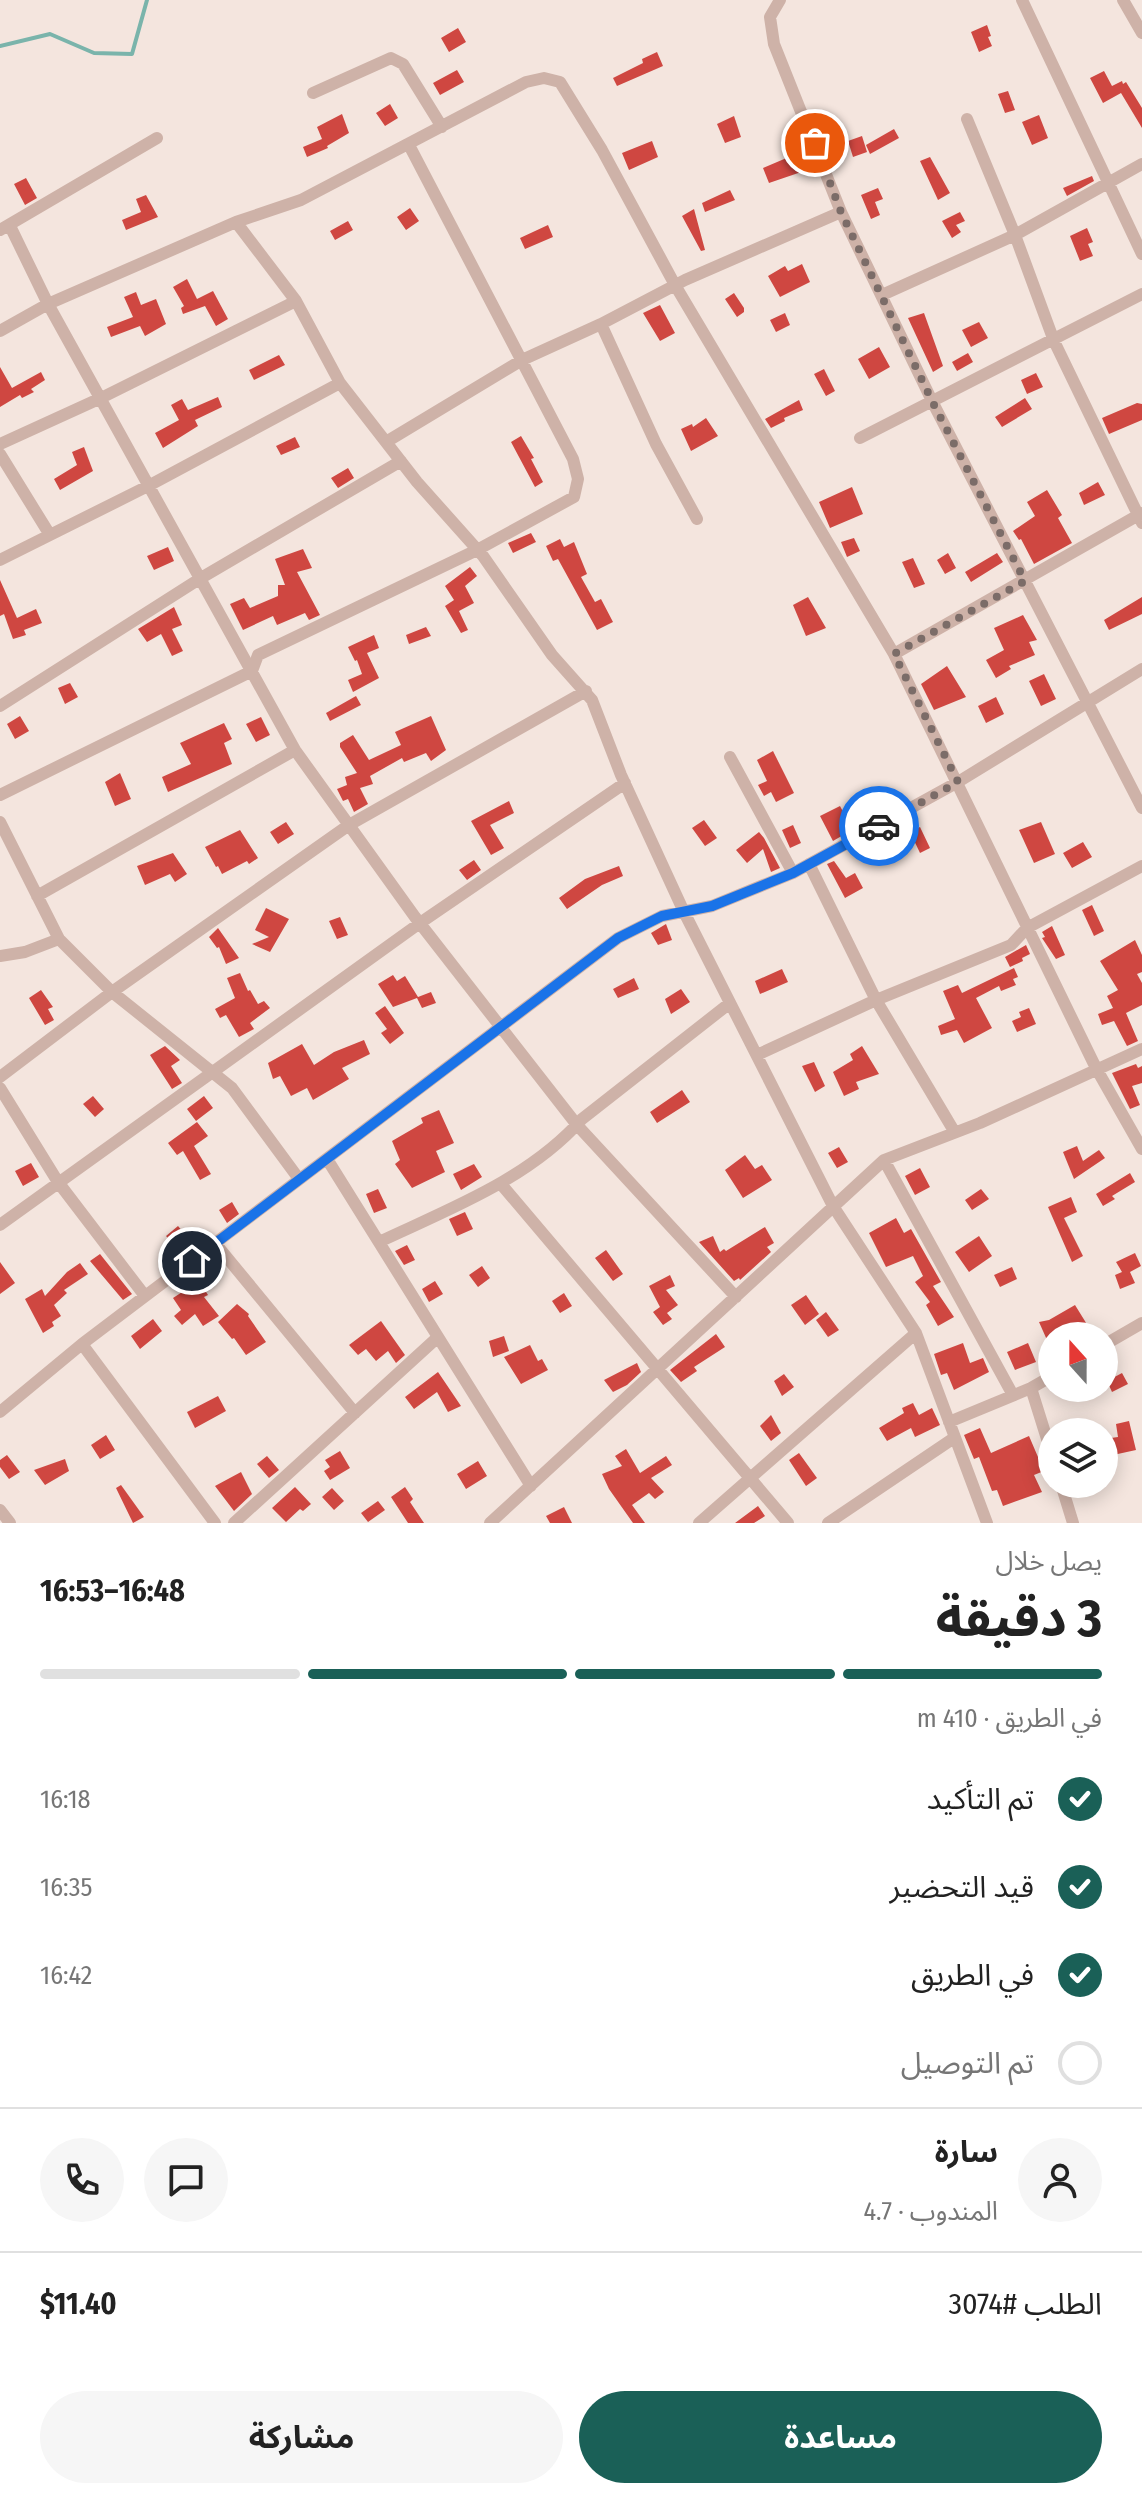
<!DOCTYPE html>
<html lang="ar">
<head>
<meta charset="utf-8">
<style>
	:root { --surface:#fff; --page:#f6f6f6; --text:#222; --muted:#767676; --line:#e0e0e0; --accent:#1a6057 }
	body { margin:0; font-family:"Fira Sans Condensed","Noto Sans Arabic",sans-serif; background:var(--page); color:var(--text); direction:rtl; height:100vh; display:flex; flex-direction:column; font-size:30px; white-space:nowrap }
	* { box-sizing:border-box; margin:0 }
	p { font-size:26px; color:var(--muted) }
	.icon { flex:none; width:44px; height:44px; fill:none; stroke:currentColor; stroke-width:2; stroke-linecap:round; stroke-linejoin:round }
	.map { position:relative; height:1523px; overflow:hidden; direction:ltr }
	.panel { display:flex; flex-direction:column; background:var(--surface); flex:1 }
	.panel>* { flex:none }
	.needle { width:52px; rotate:339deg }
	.controls { position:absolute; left:1038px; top:1322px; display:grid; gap:16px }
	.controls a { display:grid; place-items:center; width:80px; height:80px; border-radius:50%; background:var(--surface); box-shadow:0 4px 20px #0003; font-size:40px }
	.pin { position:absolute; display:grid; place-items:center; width:68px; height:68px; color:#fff; margin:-34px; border:4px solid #fff; border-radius:50%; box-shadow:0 2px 8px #0007 }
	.courier { position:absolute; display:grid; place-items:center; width:80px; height:80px; margin:-40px; border:6px solid #1a73e8; border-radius:50%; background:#fff; color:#222; box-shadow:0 2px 10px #0007 }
	.summary em { font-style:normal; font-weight:700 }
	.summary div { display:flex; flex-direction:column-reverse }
	.summary { display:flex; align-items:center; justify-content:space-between; height:136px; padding:0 40px }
	h1 { font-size:52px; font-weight:700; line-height:60px }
	.bar { display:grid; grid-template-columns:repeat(4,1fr); gap:12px 8px; align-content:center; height:96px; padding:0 40px }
	.bar i { height:10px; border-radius:6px; background:var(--line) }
	.bar .on { background:var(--accent) }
	.bar p { grid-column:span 4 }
	.line { display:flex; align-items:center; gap:20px; padding:0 40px; border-top:2px solid var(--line) }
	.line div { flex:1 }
	.round { display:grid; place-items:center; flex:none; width:84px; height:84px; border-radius:42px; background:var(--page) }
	ol { padding:0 40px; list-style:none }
	li { display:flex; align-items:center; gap:24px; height:88px }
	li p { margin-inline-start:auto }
	li .icon { padding:8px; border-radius:50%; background:var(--accent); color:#fff; stroke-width:4 }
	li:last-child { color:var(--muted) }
	li i { width:44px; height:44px; border:4px solid var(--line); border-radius:50% }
	.cta { display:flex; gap:16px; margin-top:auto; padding:16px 40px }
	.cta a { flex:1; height:92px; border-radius:48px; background:var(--accent); color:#fff; font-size:32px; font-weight:700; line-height:92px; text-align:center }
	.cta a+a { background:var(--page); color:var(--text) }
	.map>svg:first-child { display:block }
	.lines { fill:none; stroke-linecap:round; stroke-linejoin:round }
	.stream { stroke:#7ab4ab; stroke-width:4 }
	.building { fill:#cf4741 }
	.minor { stroke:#ceb2a8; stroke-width:12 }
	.done { stroke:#7b6c68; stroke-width:8; stroke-dasharray:0 14.4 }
	.route { stroke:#1a73e8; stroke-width:10 }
</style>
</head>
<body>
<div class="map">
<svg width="1142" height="1523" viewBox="0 0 1142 1523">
	<rect width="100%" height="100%" fill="#f4e5de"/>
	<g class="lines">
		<path class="stream" d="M0,46L50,34L94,53L132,54L147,0"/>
	</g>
	<path class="building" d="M987,25L991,36L988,37L992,46L979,52L971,32Z
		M458,28L466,42L449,52L441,38Z
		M657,52L663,66L617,86L613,78L643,63L642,59Z
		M457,70L464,82L440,95L433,83Z
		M1104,71L1112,86L1122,81L1123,84L1126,82L1142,108V128L1121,93L1103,103L1090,78Z
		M1008,91L1015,110L1005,113L998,94Z
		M390,104L398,118L385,126L376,113Z
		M342,114L349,133L327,146L328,148L307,157L303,147L322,139L317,127Z
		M1039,115L1048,138L1032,145L1022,122Z
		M734,116L741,137L725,143L717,124Z
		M894,129L899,138L870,154L866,145Z
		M862,136L867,152L853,157L848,141Z
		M652,141L658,157L629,170L622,153Z
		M803,151L810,169L769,183L763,168Z
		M930,157L950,193L938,200L920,161Z
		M1092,176L1094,181L1067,196L1063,188Z
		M26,178L37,198L25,205L14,184Z
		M878,188L883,199L875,202L880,215L871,219L861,195Z
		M730,190L735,200L705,212L702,203Z
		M146,195L158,217L126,230L122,220L141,212L136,199Z
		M410,208L419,221L406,230L397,217Z
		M694,209L705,250L701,251L682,216Z
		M960,212L965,221L956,225L961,232L952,238L942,221Z
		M348,221L353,230L335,240L330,231Z
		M548,225L553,237L525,249L520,238Z
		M1087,228L1093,242L1088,244L1093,256L1080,261L1070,236Z
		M802,264L810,282L780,297L768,276L785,266L788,271Z
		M187,279L197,299L213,291L228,319L216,326L205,306L183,314L181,308L184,306L173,287Z
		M136,292L141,305L156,299L166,324L145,336L140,326L111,337L107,327L133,317L124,297Z
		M734,293L744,308V312L737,317L725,299Z
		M660,305L675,333L660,341L643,313Z
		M785,313L790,325L776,332L770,320Z
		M924,313L943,366L933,372L908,318Z
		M979,322L988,338L971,347L962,330Z
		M879,347L890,367L869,379L858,359Z
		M968,353L973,362L957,371L952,362Z
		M279,355L285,365L254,380L249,370Z
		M0,367L12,388L41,372L45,380L31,389L34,392L22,398L20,395L0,407Z
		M824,369L835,391L826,396L814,374Z
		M1036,373L1043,387L1027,394L1021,380Z
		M218,397L222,407L195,420L198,426L163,448L155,433L179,420L171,405L182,399L188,410Z
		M1025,398L1032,409L1002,427L995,417Z
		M799,400L803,410L784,418L785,421L771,428L765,419Z
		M1137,403L1142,404V420L1109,434L1102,418Z
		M706,418L718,436L691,451L681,429L692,424L693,427Z
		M521,436L534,458L531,459L543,482L535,487L511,442Z
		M295,437L300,447L281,455L276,446Z
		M84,447L93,471L60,490L54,479L77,465L72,452Z
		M348,468L354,478L338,488L331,478Z
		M1098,482L1105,495L1084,505L1079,493Z
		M852,487L863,514L830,528L819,502Z
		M1047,490L1062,515L1058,518L1072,543L1034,564L1021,539L1019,540L1013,531L1035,516L1027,502Z
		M531,533L536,542L513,553L508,543Z
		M854,538L860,551L847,557L841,542Z
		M560,539L564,547L574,542L587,574L581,577L595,602L601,599L613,622L597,630L558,559L553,561L546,546Z
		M168,547L174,561L154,570L147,556Z
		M303,549L312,568L297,572L320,615L309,620L305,613L277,625L273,616L243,630L230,604L244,598L250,608L278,596V585H285L275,559Z
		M948,553L956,568L945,574L937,560Z
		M997,553L1003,562L971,582L965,572Z
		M913,558L925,584L914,588L902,562Z
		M470,567L477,576L465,586L474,603L459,611L468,630L461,633L445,606L454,600L445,586Z
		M0,580L17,618L36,609L42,623L24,630L26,635L13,639L4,614L0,616Z
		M808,597L826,628L806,636L793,605Z
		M1142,597V614L1109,630L1104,620Z
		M174,607L182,625L172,629L183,651L172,656L161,634L147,642L138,629Z
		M1023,615L1037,640L1029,642L1035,655L1009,666L1011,669L996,678L986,660L1004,650L994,628Z
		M426,627L431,636L409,644L406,635Z
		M374,635L379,648L367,653L379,678L353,692L348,680L362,674L357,660L355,661L348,647Z
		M947,666L966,697L934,710L921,684Z
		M1044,674L1056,699L1041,706L1029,681Z
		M70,683L78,697L65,704L58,688Z
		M356,696L361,705L330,721L326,713Z
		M996,697L1004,714L986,723L978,706Z
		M20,716L29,731L15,739L7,724Z
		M431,716L446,750L431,761L426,753L404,762L402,758L370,776L373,784L360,788L368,804L354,812L348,799L343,801L337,789L347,785L345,777L357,773L340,747V743L353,735L369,760L401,745L395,732Z
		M261,717L270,735L256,742L246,724Z
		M224,723L232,739L224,743L232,764L168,792L162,777L191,764L180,743Z
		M773,751L794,793L776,802L771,792L764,796L758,785L767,781L757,760Z
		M120,773L131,799L115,806L105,782Z
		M509,801L514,813L490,825L504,848L491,855L471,821Z
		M840,806L849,823L854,821L857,827L833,841L820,816Z
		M704,820L717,838L705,846L692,828Z
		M286,822L294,834L278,844L270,832Z
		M1041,822L1055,854L1034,863L1019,830Z
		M793,825L801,843L790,848L782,830Z
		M920,827L930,848L920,853L910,832Z
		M240,830L258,858L249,864L247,861L222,874L218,866L216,867L205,847Z
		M759,832L764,838L780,868L771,872L763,849L747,863L736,850Z
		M1083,842L1092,857L1072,868L1063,853Z
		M173,853L187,874L175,882L170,874L145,885L137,866Z
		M474,860L481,870L467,880L459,870Z
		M834,861L846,878L855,873L863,888L845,898L827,864Z
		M619,866L623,876L602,885L567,909L559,898L585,879Z
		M1092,905L1104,931L1094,936L1082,910Z
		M266,908L289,919L270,952L252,944L269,937L255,930Z
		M340,917L348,935L337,939L329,921Z
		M666,924L672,940L658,945L651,933Z
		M1052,926L1065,955L1056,959L1042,938L1045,937L1042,932Z
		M218,928L239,958L226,964L219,947L217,948L209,937Z
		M1135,940L1142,955V972L1137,974L1142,983V1005L1126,1013L1138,1041L1127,1046L1114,1021L1102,1025L1098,1014L1113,1008L1107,996L1118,990L1100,961Z
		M1026,945L1030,954L1022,958L1023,961L1010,967L1005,957Z
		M1014,968L1018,977L1013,979L1016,985L1001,991L999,986L976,998L992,1028L964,1043L957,1030L941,1035L938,1026L955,1019L943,991L958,985L962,993Z
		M782,969L788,982L760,994L755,981Z
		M240,973L248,991L250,990L258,1004L264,1001L270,1008L250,1023L254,1029L239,1037L226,1015L220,1018L215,1009L235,998L227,978Z
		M393,975L397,981L405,976L418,997L431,992L436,1003L422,1008L417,998L393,1007L378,984Z
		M634,978L639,989L618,998L613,989Z
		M681,989L690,1002L671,1014L665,999Z
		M41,990L53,1007L48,1009L54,1020L45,1025L29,998Z
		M385,1006L404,1033L390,1044L381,1033L387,1029L375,1013Z
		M1029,1008L1036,1024L1017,1032L1012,1021L1021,1017L1019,1012Z
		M364,1040L370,1054L342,1068L349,1079L313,1100L307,1088L291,1096L280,1076L273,1079L268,1063L302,1044L314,1065L334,1052Z
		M165,1046L180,1060L171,1066L182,1083L172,1089L150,1055Z
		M862,1046L879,1074L856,1082L859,1089L844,1096L833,1072L853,1060L850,1054Z
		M814,1062L825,1086L815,1092L802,1066Z
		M1136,1064L1138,1068L1142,1066V1083L1132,1086L1140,1105L1130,1109L1112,1073Z
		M682,1090L690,1102L657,1123L650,1112Z
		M93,1096L104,1109L95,1117L83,1104Z
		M204,1096L213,1108L196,1121L187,1109Z
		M439,1110L454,1143L436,1151L445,1172L412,1188L395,1164L400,1160L392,1141L423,1123L421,1118Z
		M197,1122L208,1136L194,1146L211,1174L200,1180L183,1151L177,1155L168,1143Z
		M1077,1146L1083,1161L1099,1150L1105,1158L1074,1179L1063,1152Z
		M839,1147L848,1162L837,1168L828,1153Z
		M745,1155L755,1169L762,1165L772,1180L743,1198L725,1170Z
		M31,1163L39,1177L23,1186L15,1171Z
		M474,1164L482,1177L461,1190L453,1174Z
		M920,1168L930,1187L915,1195L905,1176Z
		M1130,1173L1135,1182L1112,1196L1115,1199L1103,1206L1096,1194Z
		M378,1189L387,1208L374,1213L366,1194Z
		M981,1189L989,1199L972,1210L965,1200Z
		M1071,1197L1077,1212L1064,1218L1083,1256L1072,1262L1048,1207Z
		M232,1202L239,1214L227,1223L219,1210Z
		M465,1212L473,1229L457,1236L449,1219Z
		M896,1218L904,1233L911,1229L941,1282L933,1286L954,1317L938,1326L926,1305L930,1302L915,1282L923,1276L913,1256L886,1267L869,1233Z
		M178,1226L195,1246L183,1255L166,1236Z
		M765,1227L774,1243L767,1247L771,1252L740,1280L739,1278L734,1281L699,1242L713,1236L720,1252L724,1249L726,1251Z
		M979,1236L992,1256L969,1272L955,1252Z
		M407,1245L415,1260L404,1265L395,1251Z
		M606,1250L623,1274L613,1281L595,1258Z
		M1135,1253L1141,1266L1130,1272L1135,1283L1120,1289L1115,1275L1122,1272L1116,1262Z
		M100,1254L132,1294L123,1300L90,1261Z
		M0,1262L15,1283L0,1294Z
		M80,1263L88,1274L64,1290L67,1293L54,1305L61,1316L52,1322L54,1326L43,1333L25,1299L42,1289L45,1296L67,1272Z
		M482,1266L490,1278L478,1287L469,1275Z
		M1012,1267L1017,1279L1000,1287L994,1275Z
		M670,1275L675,1286L666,1290L678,1305L667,1313L672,1319L663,1325L653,1312L660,1307L649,1286Z
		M199,1281L208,1295L204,1297L219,1316L203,1326L195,1314L182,1325L174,1316L181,1310L173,1298Z
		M435,1281L443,1294L429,1302L422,1289Z
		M564,1293L572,1306L560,1313L552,1301Z
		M806,1295L819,1314L805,1325L791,1305Z
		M237,1304L249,1314L248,1316L266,1342L246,1355L234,1338L232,1339L218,1322Z
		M1075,1305L1088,1326L1065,1336H1052L1047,1340L1039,1322L1049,1320Z
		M826,1312L839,1330L828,1337L816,1320Z
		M153,1319L162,1331L140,1349L131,1336Z
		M381,1321L405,1355L396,1363L388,1351L376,1361L366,1349L358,1355L349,1345Z
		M716,1334L725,1347L694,1367L697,1371L681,1382L670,1370Z
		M504,1336L509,1351L493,1357L489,1341Z
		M963,1343L970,1363L983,1358L989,1372L954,1390L947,1373L941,1375L934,1354Z
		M1028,1343L1036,1362L1015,1370L1007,1352Z
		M530,1345L538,1361L542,1359L548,1370L521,1384L504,1357Z
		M637,1363L641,1372L627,1385L613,1392L604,1380Z
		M438,1372L461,1406L448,1412L437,1392L414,1409L405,1397Z
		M1122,1373L1128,1384L1112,1392L1107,1381Z
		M784,1374L794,1387L782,1396L774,1381Z
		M218,1396L226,1411L195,1428L187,1412Z
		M913,1403L919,1415L932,1408L940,1425L915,1437L911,1428L887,1441L879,1428L904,1413L902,1408Z
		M771,1415L781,1433L771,1441L760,1426Z
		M1129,1421L1136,1450L1104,1457V1439L1118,1437L1116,1424Z
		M980,1428L991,1453L1029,1436L1044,1471L1034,1475L1042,1492L1003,1506L997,1490L992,1491L979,1457L974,1459L964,1435Z
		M106,1435L115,1450L100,1459L91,1445Z
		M626,1449L640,1473L666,1456L672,1465L651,1478L664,1492L655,1499L649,1493L632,1505L645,1523H633L609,1489L602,1474L622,1466L615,1456Z
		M340,1451L350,1468L330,1480L324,1471L330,1467L325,1460Z
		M799,1453L817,1478L806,1486L789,1460Z
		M7,1455L20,1472L9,1479L0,1467V1460Z
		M267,1456L279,1470L269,1478L257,1464Z
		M65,1459L69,1471L45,1485L34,1470Z
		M478,1461L487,1476L466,1489L457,1474Z
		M241,1472L252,1494L234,1511L215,1486Z
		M121,1485L144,1517L133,1523L116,1488Z
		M295,1487L311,1504L303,1511L300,1509L286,1522L272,1508Z
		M405,1487L413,1499L410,1502L424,1523H408L391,1497Z
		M332,1488L344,1501L334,1510L322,1497Z
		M378,1501L385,1510L368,1522L361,1513Z
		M758,1506L765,1516L754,1523H735Z
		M564,1507L572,1523H550L546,1516Z"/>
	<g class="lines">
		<path class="minor" d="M780,0L770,17L774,44L841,212L933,403L1142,808
			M1022,0L1142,254
			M1123,0L1142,33
			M313,93L391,58L403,64L442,127
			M967,119L1015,235L1054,341L1142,523
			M236,222L296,301L340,383L417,482L483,556L552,655L592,700L621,775L684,912L833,1206L916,1333L987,1523
			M10,226L48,304L295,750L415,917L577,1125L736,1297
			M0,230L157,138
			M882,295L1015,235L1142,164
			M601,324L656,444L697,519
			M0,331L48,304L236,222L301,200L526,82L544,78L560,82L602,150L675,285L894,654L1096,1068L1142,1149
			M860,438L1142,294
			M386,442L522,360L601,324L685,280L841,212
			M0,444L101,398L296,301
			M0,454L50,535
			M0,560L150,485L340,383
			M894,654L1142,513
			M0,706L201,578L401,461
			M730,757L793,873
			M0,795L252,671L258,655L477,550L574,497L578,479L573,459L409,145
			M0,822L59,939L112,992L232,1088L299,1179
			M809,864L876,1000L954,1131
			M37,896L295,750
			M0,956L25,952L59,939
			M757,1055L876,1000L1011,945L1027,928L1142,866
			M0,1077L112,992L349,825L586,691
			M0,1088L58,1182L145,1296
			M327,1159L531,1486
			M884,1160L1013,1395
			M501,1184L788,1523
			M0,1225L420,923L625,783
			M379,1242C449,1209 529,1179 582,1119L730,1003
			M215,1243L355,1413
			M82,1344L215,1523
			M1104,1345L1142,1323
			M1031,1388L1052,1455
			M0,1412L82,1344L618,938L662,916L712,906L793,873L958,782L1142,669
			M949,1422L1031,1388L1052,1376
			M1061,1484L1073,1523
			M0,1510L10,1523
			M234,1523L438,1337
			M490,1523L884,1160L980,1123L1142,1049
			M699,1523L916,1333
			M828,1523L954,1438"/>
	</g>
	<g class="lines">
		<path class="done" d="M815,143L841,212L933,403L1025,581L894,654L958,782L879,826"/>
		<path class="route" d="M192,1261L618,938L662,916L712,906L793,873L879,826"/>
	</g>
</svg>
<div class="controls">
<a><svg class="needle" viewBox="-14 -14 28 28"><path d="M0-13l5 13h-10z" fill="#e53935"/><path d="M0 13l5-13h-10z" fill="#767676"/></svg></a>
<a><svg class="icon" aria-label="layers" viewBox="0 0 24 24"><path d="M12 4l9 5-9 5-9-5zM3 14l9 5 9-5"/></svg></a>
</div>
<div class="pin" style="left:815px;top:143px;background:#ea580c"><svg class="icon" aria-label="bag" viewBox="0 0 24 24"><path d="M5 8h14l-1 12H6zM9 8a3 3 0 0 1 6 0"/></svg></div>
<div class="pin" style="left:192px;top:1261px;background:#1f2937"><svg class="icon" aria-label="home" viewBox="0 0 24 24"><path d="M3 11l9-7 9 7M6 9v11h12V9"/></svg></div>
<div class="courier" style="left:879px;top:826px"><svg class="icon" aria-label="car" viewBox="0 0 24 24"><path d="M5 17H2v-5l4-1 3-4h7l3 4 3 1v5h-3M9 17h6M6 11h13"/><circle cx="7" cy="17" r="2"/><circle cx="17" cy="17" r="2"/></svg></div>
</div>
<section class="panel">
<div class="summary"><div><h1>3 دقيقة</h1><p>يصل خلال</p></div><em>16:48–16:53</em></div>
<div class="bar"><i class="on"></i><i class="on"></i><i class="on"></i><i></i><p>في الطريق · 410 m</p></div>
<ol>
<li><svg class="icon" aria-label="check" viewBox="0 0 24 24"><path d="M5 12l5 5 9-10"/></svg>تم التأكيد<p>16:18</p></li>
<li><svg class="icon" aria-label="check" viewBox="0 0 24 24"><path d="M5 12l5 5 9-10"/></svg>قيد التحضير<p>16:35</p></li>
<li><svg class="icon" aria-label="check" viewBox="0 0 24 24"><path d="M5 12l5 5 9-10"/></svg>في الطريق<p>16:42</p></li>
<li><i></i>تم التوصيل</li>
</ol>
<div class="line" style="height:144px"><a class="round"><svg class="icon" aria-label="person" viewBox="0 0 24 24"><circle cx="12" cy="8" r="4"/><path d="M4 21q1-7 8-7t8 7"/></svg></a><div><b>سارة</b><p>المندوب · 4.7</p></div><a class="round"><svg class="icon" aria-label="chat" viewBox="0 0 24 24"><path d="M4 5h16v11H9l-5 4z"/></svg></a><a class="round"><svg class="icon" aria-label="phone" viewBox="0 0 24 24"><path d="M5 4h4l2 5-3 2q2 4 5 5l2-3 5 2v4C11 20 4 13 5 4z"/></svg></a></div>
<div class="line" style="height:104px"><div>الطلب #3074</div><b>$11.40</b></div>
<div class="cta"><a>مساعدة</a><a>مشاركة</a></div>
</section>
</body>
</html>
